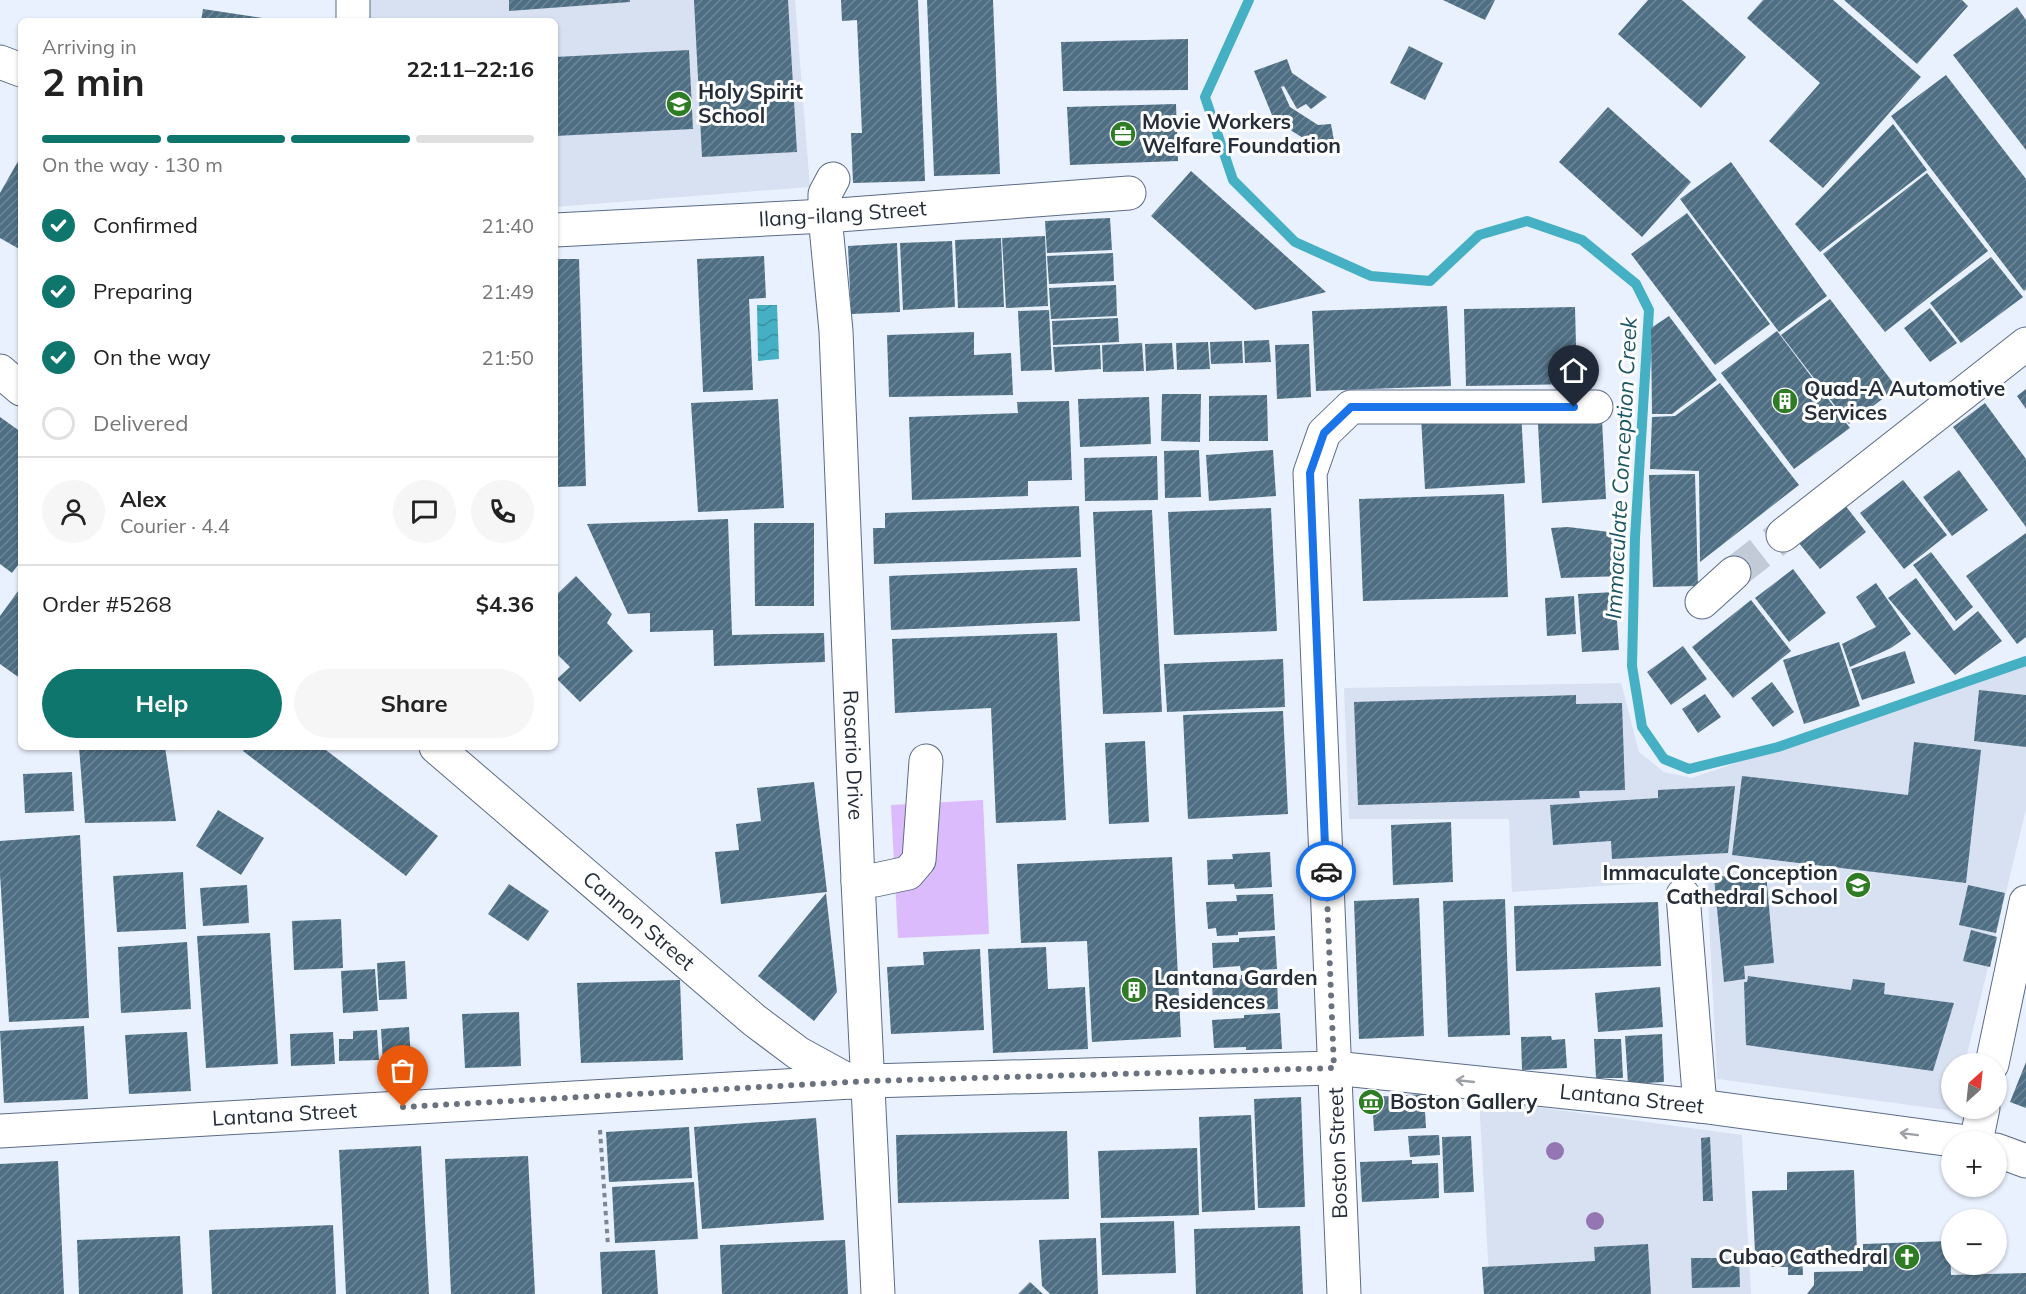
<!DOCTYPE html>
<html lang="en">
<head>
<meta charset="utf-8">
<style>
	:root { --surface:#fff; --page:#f6f6f6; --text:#222; --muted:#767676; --line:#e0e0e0; --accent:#0f766e }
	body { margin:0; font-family:Mulish,sans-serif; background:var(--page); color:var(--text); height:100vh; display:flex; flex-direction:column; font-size:22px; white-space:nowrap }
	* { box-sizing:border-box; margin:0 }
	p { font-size:20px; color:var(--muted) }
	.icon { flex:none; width:33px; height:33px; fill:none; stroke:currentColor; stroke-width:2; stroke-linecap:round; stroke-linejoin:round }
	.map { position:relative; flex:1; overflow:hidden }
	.sheet { position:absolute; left:18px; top:18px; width:540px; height:732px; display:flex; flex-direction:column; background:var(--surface); border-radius:9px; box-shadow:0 2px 4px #0004 }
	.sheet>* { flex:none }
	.needle { width:39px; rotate:27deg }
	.buttons { position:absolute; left:1941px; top:1053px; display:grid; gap:12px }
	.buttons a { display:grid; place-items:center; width:66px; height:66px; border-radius:50%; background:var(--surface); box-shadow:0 2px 4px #0004; font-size:30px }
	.pin { position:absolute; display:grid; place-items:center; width:51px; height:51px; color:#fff; margin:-62px -26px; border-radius:50% 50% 50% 0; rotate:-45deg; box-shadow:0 0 6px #0007 }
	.pin .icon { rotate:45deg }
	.courier { position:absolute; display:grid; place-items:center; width:60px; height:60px; margin:-30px; border:4px solid #1a73e8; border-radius:50%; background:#fff; color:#222; box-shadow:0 2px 8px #0007 }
	.headline em { font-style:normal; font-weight:700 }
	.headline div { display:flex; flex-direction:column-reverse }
	.headline { display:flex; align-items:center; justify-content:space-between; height:102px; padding:0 24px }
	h1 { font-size:39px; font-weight:700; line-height:45px }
	.bar { display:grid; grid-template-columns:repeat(4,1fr); gap:9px 6px; align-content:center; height:72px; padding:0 24px }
	.bar i { height:8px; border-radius:4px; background:var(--line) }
	.bar .on { background:var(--accent) }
	.bar p { grid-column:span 4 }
	.line { display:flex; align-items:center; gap:15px; padding:0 24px; border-top:2px solid var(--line) }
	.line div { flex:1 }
	.round { display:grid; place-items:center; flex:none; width:63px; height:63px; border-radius:32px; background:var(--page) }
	ol { padding:0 24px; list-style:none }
	li { display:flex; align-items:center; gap:18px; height:66px }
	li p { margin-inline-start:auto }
	li .icon { padding:6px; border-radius:50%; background:var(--accent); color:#fff; stroke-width:4 }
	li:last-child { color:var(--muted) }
	li i { width:33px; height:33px; border:3px solid var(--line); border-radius:50% }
	.button { display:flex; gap:12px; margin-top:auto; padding:12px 24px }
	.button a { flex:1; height:69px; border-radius:36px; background:var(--accent); color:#fff; font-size:24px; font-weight:700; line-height:69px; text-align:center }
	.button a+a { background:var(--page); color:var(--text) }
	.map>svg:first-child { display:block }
	.built { fill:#d8e1f1 }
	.garden { fill:#dcbbfc }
	.water { fill:url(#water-waves) }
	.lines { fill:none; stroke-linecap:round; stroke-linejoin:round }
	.stream { stroke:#45b0c4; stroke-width:10 }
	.building { fill:url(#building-hatch) }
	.minor-tunnel { stroke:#c2cad7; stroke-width:33; stroke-dasharray:33 16; stroke-linecap:butt }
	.minor-casing { stroke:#5a6b87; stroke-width:35 }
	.path { stroke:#7e8693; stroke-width:4; stroke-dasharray:4.5 4.5; stroke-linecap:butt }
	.minor { stroke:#fff; stroke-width:33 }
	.tree { fill:#9476b3 }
	.oneway { stroke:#9da0a6 }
	.done { stroke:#6a727e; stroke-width:6; stroke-dasharray:0 10.8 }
	.route { stroke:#1a73e8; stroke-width:8 }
	.labels { text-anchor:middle; stroke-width:6; stroke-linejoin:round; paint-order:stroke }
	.poi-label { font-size:21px; font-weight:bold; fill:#252d39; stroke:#fefefe; text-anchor:start }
	.street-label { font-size:21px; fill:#252d39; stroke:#fefefe }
	.water-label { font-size:22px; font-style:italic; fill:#1a5661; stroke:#fefefe }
</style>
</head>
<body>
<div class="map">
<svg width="2026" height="1294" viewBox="0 0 2026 1294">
	<defs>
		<pattern id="water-waves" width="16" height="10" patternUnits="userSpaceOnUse" patternTransform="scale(1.5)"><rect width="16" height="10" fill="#45b0c4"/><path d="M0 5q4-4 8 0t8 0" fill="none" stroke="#3990a0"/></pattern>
		<pattern id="building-hatch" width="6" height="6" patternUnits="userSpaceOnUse" patternTransform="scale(1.5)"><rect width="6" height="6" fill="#4e6e83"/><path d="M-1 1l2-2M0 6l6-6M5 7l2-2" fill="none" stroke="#708796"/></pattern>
	</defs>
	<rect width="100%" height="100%" fill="#e9f1fe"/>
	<path class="built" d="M348,0H795L810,187L555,207V21H347Z
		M2026,663V809L1965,1063L1952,1064V1108L1954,1109V1111L1717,1079L1707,879L1512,892L1509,819H1349L1344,688L1621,683L1639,752L1664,772L1692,778Z
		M1479,1099L1742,1135L1751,1294H1490Z"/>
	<path class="garden" d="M983,800L989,934L898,938L891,805Z"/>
	<path class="water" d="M757,305H777L779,359L758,361Z"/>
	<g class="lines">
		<path class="stream" d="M1249,0L1205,97L1233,180L1295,242L1371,276L1430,281L1479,235L1527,221L1582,240L1636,284L1649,310L1635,538L1632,666L1642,727L1664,759L1689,769L1778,747L2026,661"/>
	</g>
	<path class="building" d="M509,0H630V2L509,11Z
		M694,0H788L797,152L702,157Z
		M841,0H918L925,181L853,183L851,133H862L857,20L842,21Z
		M927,0H993L1000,174L934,176Z
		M1443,0H1495L1485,20Z
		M1648,0H1682L1746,57L1701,108L1618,34Z
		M1763,0H1833L1921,77L1823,188L1769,141L1820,83L1747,18Z
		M1844,0H1962L1968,6L1917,64Z
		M2017,7L2026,20V150L1953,55Z
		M203,9L276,20L275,21H201Z
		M1188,39V90L1063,91L1061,42Z
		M1409,46L1443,63L1425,100L1390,83Z
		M689,50L693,129L555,136V57Z
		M1287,59L1292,73L1327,97L1311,109L1306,104L1297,109L1284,86L1281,87L1290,107L1318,125L1331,124L1335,146L1321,149L1274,120L1254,71Z
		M1946,75L2026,179V289L2024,291L1891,116Z
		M1176,104L1178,161L1070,165L1067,107Z
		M1608,107L1691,182L1642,237L1559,162Z
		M1893,124L1927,170L1820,252L1795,224Z
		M21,156V250L0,238V193Z
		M1731,162L1827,296L1779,332L1680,199Z
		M1191,171L1326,292L1255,310L1151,216Z
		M1927,173L1988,251L1885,332L1823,254Z
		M1687,213L1770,324L1715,365L1631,254Z
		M1110,218L1112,250L1047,253L1045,221Z
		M1045,236L1048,306L1006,308L1002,238Z
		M1001,238L1004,307L958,308L955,240Z
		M952,241L955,307L903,310L900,243Z
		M897,243L900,312L851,314L848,246Z
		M1113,253L1114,281L1049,284L1047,256Z
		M764,256L766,298L749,299L753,390L703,392L697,259Z
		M1991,257L2023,297L1961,343L1930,303Z
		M555,259H579L586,486L555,487Z
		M1116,285L1117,316L1051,319L1049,288Z
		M1830,299L1897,388L1849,424L1781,335Z
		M1447,306L1451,386L1316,391L1312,311Z
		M1575,307L1577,384L1466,386L1464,309Z
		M1930,308L1957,343L1930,362L1904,328Z
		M1049,310L1052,370L1021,371L1018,311Z
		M1669,316L1717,380L1672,414H1652L1651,328Z
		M1118,318L1119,342L1053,345L1052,321Z
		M1777,331L1850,428L1794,469L1721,373Z
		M974,332V355L1011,353L1013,395L889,397L887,335Z
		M1269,340L1271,362L1245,363L1244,341Z
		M1242,341L1243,363L1211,364L1210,342Z
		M1208,342L1210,369L1177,370L1176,343Z
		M1142,343L1144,371L1103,372L1102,345Z
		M1172,343L1174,369L1146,371L1145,344Z
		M1309,344L1311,397L1277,399L1275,345Z
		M1100,345L1101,369L1055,372L1053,347Z
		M1720,383L1799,485L1700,562L1699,471L1650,469L1652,417L1675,416Z
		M2026,389V409L2017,396Z
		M1162,394H1201L1200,442L1161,441Z
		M1267,395L1268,441H1209V396Z
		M1149,397L1151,444L1080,447L1078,399Z
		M778,399L784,508L698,512L691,403Z
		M1069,401L1072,480L1028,481V496L912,500L909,417L1018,413L1017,402Z
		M1985,403L2026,459V527L1953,427Z
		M1521,412L1525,483L1425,489L1421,417Z
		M0,417L21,432V561L12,573L0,564Z
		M1602,420L1606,499L1542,503L1538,424Z
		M1199,450L1201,497L1165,498L1164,451Z
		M1273,450L1276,496L1209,501L1206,455Z
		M1157,456L1158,500L1085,501L1084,458Z
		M1959,470L1988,510L1952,536L1923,497Z
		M1695,474L1698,586L1653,587L1649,475Z
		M1903,480L1947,535L1904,569L1860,513Z
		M1504,494L1508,597L1363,601L1359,499Z
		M1841,500L1866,532L1820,569L1794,537Z
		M1079,506L1081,557L874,564L873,528H885V513Z
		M1271,508L1277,631L1174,635L1168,512Z
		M1152,510L1162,712L1103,714L1093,512Z
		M728,519L732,635L824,633L825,662L714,666L713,630L650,632V613L628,614L587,524Z
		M754,523H814V606H755Z
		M1568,527L1618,533L1623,576L1561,578L1551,528Z
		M2026,533V637L2017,644L1966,576Z
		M1931,552L1973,607L1956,621L1913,565Z
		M1077,568L1080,621L891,630L889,576Z
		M1793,569L1826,613L1789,642L1755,598Z
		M576,576L612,614L607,623L633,651L580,702L557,679L570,667L555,652V596Z
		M1916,578L1954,631L1978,611L2002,641L1955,675L1888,598Z
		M1876,583L1911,634L1891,648L1850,667L1842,644L1876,627L1856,597Z
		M21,587V679L0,664V616Z
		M1615,592L1619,650L1582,652L1578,594Z
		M1574,596L1576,634L1547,636L1545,598Z
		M1751,600L1791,651L1733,698L1692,647Z
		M1057,633L1066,820L996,823L991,708L895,713L892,639Z
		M1839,642L1860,706L1804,724L1783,660Z
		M1683,646L1707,679L1671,705L1647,672Z
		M1905,651L1915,683L1862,700L1851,669Z
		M1283,659L1285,707L1167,712L1164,664Z
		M1772,682L1794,712L1773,727L1751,698Z
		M1979,690L2026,695V747L1974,741Z
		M1705,694L1721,717L1698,733L1682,709Z
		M1576,695V704L1622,703L1625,790L1579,791L1580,798L1358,805L1354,702Z
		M1283,711L1288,814L1188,819L1183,715Z
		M1145,741L1149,822L1109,824L1105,743Z
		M1914,742L1981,750L1966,883L1732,855L1742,776L1908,795Z
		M79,747H165L176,821L85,823Z
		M246,747H322L438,836L406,876L243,751Z
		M72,772L74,811L25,813L23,774Z
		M814,782L827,892L721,904L715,852L739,850L736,824L761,821L757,788Z
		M1735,786L1728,853L1612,859L1611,841L1553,845L1550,805L1658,798V790Z
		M218,810L264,838L241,875L196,846Z
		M1451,822L1453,882L1393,885L1391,825Z
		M80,835L89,1018L9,1022L0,874V841Z
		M1270,852L1272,887L1235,889L1234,884L1208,885L1207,860L1233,859L1232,854Z
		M1172,857L1181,1037L1092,1042L1087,941L1021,943L1017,864Z
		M183,872L186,929L117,932L113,876Z
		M1766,873L1774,963L1744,966L1745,979L1724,982L1714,877Z
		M509,884L549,911L528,941L488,914Z
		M247,885L249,923L203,926L200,888Z
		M1968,885L2005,893L1996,933L1959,925Z
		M826,893L837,992L814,1021L758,976Z
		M1273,894L1275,930L1238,932V935L1217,936L1216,928L1208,929L1206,902L1237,901L1236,895Z
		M1419,898L1424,1036L1359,1039L1354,901Z
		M1505,899L1510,1035L1448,1037L1443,901Z
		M1658,902L1661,966L1516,971L1514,906Z
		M341,919L343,968L294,970L292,921Z
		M1971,930L1997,937L1990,967L1963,961Z
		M270,933L278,1064L206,1068L197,936Z
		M1275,936L1277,969L1241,971L1240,966L1213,968L1212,943L1239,942V938Z
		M187,942L191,1009L121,1013L118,947Z
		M1046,947L1048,989L1085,987L1088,1049L993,1053L988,949Z
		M980,949L984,1030L891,1034L887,967L924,965L923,952Z
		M405,961L407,999L379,1000L377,963Z
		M375,969L378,1011L343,1013L341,971Z
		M1277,974L1278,1009L1242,1010V1004L1213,1006L1212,981L1241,979V975Z
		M1748,976L1851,990L1853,979L1885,983L1884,994L1954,1003L1933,1071L1746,1045L1744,982H1747Z
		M680,980L683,1060L581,1063L577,983Z
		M1660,987L1663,1027L1598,1032L1595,993Z
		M519,1012L521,1066L465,1068L462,1014Z
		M1280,1013L1282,1049L1246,1050V1047L1214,1048L1212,1020L1244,1018V1015Z
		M84,1026L88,1099L4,1103L0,1031Z
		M409,1027L411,1062L383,1063L381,1029Z
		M377,1030L379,1060L339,1061V1039H353V1031Z
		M187,1032L191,1091L129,1094L125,1035Z
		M333,1032L335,1064L291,1066L290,1034Z
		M1662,1034L1664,1082L1628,1084L1625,1036Z
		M1551,1036L1552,1040L1565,1039L1567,1068L1522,1070L1521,1037Z
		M1594,1039H1621L1623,1078H1596Z
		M2026,1062V1108L2010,1102Z
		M1424,1094L1426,1128L1374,1131L1372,1097Z
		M1301,1097L1305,1207L1258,1208L1254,1099Z
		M1251,1115L1255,1210L1202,1212L1199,1117Z
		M816,1118L824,1220L702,1229L694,1127Z
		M689,1127L692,1178L609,1182L606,1132Z
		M1067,1131L1069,1199L898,1203L896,1135Z
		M1439,1135L1440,1155L1410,1157L1408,1136Z
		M1471,1136L1474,1192L1444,1193L1442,1137Z
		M1710,1137L1713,1201H1703L1701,1138Z
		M421,1146L429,1294H346L339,1150Z
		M1197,1148L1199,1215L1101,1218L1098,1151Z
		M528,1156L535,1294H451L445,1159Z
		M1412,1160V1164L1438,1163L1439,1198L1362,1202L1360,1162Z
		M58,1161L64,1294H0V1164Z
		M1854,1170L1857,1253L1802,1255L1803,1275H1788V1267H1769L1768,1252H1755L1752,1191L1787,1190V1172Z
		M694,1182L698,1239L615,1243L612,1187Z
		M1174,1221L1176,1273L1102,1275L1100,1223Z
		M333,1225L336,1294H212L209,1230Z
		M1300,1226L1303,1294H1196L1194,1229Z
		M180,1236L183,1294H79L77,1240Z
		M1096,1238L1098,1294H1050L1042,1286L1039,1240Z
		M845,1240L848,1294H722L720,1245Z
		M1950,1241L1951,1275L2026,1273V1294H1807L1814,1285V1272L1863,1271V1244Z
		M1648,1244L1651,1294H1484L1482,1267L1595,1261L1594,1247Z
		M655,1250L658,1294H602L600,1252Z
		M1691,1258H1739L1740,1287L1692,1288Z
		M1030,1282L1043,1294H1018Z"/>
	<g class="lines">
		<path class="minor-tunnel" d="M1734,573L1783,535"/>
		<g class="minor-casing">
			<g id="minor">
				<path d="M353,21V0"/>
				<path d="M0,62L21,70"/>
				<path id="s1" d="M833,179L825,194V216L836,331L858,881L878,1294"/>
				<path id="s2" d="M555,230L825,216L1129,193"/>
				<path d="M0,371L21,389"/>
				<path d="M1783,535L2026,344"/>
				<path d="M1702,602L1734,573"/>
				<path id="s3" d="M436,747L754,1020L798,1053L851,1082"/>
				<path d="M858,881L875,880L908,873L919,860L926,761"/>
				<path d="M1683,895L1700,1106"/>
				<path d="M1992,1064L2026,902"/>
				<path id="s4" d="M0,1131L869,1081L1334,1068L1700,1106L1967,1142"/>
				<path d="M1976,1142L1983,1108"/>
				<path d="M1996,1150L2026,1161"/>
				<path d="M1344,1294L1310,473L1324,433L1351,407H1596"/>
			</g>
		</g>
		<path class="path" d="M600,1130L608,1246"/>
		<use href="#minor" class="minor"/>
	</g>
	<g class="tree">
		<circle cx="1555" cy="1151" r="9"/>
		<circle cx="1595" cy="1221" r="9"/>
	</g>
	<defs><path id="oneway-shaft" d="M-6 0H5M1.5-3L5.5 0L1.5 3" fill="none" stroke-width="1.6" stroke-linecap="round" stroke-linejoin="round" transform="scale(1.5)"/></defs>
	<g class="oneway">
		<use href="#oneway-shaft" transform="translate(1465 1081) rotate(-174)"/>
		<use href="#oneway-shaft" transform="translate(1909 1134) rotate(-173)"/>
	</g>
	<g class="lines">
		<path class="done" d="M403,1107L868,1081L1334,1068L1326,871"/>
		<path class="route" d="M1326,871L1310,473L1324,433L1351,407H1574"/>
	</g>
	<defs>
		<g id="school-disc" transform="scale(1.35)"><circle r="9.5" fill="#2e7c24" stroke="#fefefe"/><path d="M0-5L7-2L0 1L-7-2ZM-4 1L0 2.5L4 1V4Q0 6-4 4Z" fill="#fff"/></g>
		<g id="office-disc" transform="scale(1.35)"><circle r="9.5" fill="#2e7c24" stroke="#fefefe"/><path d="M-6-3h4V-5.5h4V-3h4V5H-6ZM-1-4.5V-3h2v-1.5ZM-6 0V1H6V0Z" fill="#fff"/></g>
		<g id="building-disc" transform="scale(1.35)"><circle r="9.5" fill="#2e7c24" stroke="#fefefe"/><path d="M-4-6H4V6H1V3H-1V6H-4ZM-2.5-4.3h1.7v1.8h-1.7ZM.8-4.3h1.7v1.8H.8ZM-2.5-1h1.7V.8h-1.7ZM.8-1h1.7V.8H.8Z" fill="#fff"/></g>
		<g id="museum-disc" transform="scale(1.35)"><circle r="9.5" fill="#2e7c24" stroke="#fefefe"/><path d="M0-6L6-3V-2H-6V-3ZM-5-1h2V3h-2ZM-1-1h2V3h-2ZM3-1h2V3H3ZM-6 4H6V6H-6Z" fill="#fff"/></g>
		<g id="church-disc" transform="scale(1.35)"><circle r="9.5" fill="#2e7c24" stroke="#fefefe"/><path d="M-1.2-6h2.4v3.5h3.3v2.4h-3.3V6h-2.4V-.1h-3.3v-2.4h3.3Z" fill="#fff"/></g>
	</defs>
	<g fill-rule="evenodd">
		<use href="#school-disc" x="679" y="104"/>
		<use href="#office-disc" x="1123" y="134"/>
		<use href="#building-disc" x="1785" y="401"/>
		<use href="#school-disc" x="1858" y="885"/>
		<use href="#building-disc" x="1134" y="990"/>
		<use href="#museum-disc" x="1371" y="1102"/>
		<use href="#church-disc" x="1907" y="1257"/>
	</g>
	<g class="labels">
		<g class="poi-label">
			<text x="698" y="99">Holy Spirit<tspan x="698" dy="24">School</tspan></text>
			<text x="1142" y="129">Movie Workers<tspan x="1142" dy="24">Welfare Foundation</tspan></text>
			<text x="1804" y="396">Quad-A Automotive<tspan x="1804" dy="24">Services</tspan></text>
			<text x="1838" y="880" text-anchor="end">Immaculate Conception<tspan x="1838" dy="24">Cathedral School</tspan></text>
			<text x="1154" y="985">Lantana Garden<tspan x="1154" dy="24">Residences</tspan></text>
			<text x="1390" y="1109">Boston Gallery</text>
			<text x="1888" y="1264" text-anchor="end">Cubao Cathedral</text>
		</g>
		<g class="street-label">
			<text dy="7" stroke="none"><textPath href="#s2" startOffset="288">Ilang-ilang Street</textPath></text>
			<text dy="7" stroke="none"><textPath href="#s1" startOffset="579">Rosario Drive</textPath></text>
			<text dy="7" stroke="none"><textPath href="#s3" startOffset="267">Cannon Street</textPath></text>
			<text dy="7" stroke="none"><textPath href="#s4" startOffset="1635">Lantana Street</textPath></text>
			<text dy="7" stroke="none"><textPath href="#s4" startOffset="285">Lantana Street</textPath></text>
			<text transform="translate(1338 1153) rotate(-92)" y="7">Boston Street</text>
		</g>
		<g class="water-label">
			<text transform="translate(1621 468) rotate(-87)" y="8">Immaculate Conception Creek</text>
		</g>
	</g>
</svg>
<div class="buttons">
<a><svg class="needle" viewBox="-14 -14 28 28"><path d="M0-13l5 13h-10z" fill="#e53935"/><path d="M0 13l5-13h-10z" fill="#767676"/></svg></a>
<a>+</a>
<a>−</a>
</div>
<div class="pin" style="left:403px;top:1107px;background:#ea580c"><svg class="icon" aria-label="bag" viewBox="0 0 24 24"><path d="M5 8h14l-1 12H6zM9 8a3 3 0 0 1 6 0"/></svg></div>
<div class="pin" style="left:1574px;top:407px;background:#1f2937"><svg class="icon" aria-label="home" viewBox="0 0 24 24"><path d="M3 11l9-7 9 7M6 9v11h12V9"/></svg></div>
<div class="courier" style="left:1326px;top:871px"><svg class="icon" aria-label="car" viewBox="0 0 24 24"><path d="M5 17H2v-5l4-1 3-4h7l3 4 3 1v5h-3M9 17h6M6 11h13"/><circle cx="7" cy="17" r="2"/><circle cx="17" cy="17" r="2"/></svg></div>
<section class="sheet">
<div class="headline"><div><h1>2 min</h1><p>Arriving in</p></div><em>22:11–22:16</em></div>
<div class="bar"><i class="on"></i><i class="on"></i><i class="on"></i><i></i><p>On the way · 130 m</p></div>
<ol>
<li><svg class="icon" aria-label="check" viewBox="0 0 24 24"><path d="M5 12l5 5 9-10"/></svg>Confirmed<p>21:40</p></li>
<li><svg class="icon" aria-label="check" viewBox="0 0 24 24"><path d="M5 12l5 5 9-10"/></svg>Preparing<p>21:49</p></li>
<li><svg class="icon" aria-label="check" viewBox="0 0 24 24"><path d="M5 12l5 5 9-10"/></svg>On the way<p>21:50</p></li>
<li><i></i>Delivered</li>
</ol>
<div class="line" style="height:108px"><a class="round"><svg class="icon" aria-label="person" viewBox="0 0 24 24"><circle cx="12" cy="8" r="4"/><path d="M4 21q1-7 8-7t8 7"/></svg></a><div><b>Alex</b><p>Courier · 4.4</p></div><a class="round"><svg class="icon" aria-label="chat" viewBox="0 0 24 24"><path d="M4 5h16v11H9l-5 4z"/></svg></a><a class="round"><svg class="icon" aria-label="phone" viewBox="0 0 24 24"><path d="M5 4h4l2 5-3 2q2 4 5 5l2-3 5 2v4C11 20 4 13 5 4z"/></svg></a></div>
<div class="line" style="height:78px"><div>Order #5268</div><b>$4.36</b></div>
<div class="button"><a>Help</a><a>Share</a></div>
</section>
</div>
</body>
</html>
